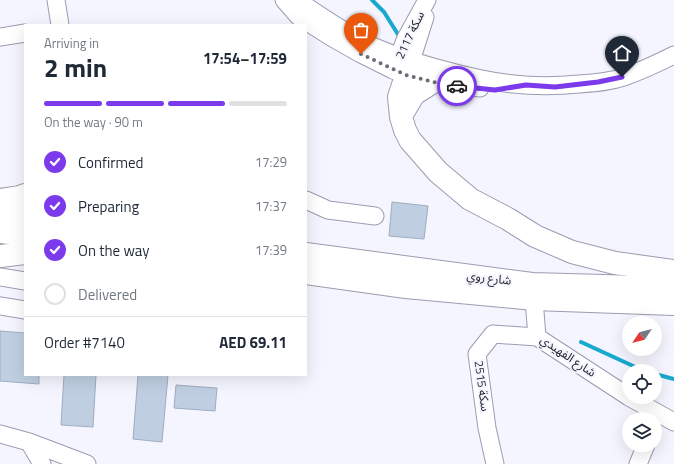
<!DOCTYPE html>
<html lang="en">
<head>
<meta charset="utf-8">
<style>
	:root { --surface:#fff; --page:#f2f2f3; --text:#1f2937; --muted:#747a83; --line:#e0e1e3; --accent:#7c3aed }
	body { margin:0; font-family:"Titillium Web","Noto Sans Arabic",sans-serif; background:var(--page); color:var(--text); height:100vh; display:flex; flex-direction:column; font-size:15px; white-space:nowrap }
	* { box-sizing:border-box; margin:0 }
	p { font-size:13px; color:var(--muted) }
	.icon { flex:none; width:22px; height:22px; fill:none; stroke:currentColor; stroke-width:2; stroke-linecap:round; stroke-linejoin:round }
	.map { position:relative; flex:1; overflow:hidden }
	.drawer { position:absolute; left:24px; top:24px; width:283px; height:352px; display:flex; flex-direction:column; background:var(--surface); border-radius:0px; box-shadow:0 4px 16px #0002 }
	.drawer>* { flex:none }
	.needle { width:26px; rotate:235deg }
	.tools { position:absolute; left:622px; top:316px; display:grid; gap:8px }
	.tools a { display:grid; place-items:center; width:40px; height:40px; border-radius:50%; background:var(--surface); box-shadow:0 4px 16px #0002; font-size:20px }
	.pin { position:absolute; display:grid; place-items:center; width:34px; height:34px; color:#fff; margin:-41px -17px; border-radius:50% 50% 50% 0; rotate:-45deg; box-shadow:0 0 4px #0007 }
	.pin .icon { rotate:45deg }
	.courier { position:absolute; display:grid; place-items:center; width:40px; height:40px; margin:-20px; border:3px solid #7c3aed; border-radius:50%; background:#fff; color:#222; box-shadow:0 1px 5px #0007 }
	.head em { font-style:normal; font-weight:700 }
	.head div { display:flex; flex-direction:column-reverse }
	.head { display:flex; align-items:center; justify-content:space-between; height:68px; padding:0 20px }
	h1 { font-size:26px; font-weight:700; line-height:30px }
	.bar { display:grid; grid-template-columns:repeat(4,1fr); gap:6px 4px; align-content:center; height:48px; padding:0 20px }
	.bar i { height:5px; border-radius:3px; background:var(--line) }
	.bar .on { background:var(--accent) }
	.bar p { grid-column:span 4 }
	.line { display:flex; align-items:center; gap:10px; padding:0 20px; border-top:1px solid var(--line) }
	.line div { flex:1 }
	ol { padding:0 20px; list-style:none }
	li { display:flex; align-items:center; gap:12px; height:44px }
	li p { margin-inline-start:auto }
	li .icon { padding:4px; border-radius:50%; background:var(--accent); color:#fff; stroke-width:4 }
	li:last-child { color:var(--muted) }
	li i { width:22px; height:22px; border:2px solid var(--line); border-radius:50% }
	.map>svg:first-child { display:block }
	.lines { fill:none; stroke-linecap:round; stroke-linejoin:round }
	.stream { stroke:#19a9cf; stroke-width:4 }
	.building { fill:#bfcfe1; stroke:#9eadbf }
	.minor-casing { stroke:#9b9cb1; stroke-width:19 }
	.major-casing { stroke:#9b9cb1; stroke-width:24 }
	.minor { stroke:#fff; stroke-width:17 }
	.major { stroke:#fff; stroke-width:22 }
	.done { stroke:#6c6d76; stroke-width:4; stroke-dasharray:0 7.2 }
	.route { stroke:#7c3aed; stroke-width:5 }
	.labels { text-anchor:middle; stroke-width:4; stroke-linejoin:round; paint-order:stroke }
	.street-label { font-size:12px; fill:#23242c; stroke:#f4f5fe }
</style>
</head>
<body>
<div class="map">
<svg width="674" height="464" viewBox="0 0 674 464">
	<rect width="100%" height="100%" fill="#f4f5fe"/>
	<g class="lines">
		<path class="stream" d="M372,0L384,12L399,36
			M581,342L644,371
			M655,374L674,379"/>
	</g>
	<path class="building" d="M392,202L428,206L424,239L389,236Z
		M0,331L25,333V375H39V384L0,381Z
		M64,375H96L93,427L61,425Z
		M138,375H168L162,442L133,439Z
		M176,385L217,388L215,411L174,408Z"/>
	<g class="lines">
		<g class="minor-casing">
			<path id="minor" d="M56,0L60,25
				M284,0L298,16L331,37L361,54L393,70L406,75L433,82L480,88
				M297,0C319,15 342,31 366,43C391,55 418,63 444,70C491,83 530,89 579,84C594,83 609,82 624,77C641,71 658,63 674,55
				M0,37L25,33
				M411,61L425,17
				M395,66L406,38L427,0
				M306,200L328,210L375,216
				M0,277L25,281
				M534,299L537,337L629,397
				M0,306L25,310
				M629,397L674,422
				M0,434L29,442L87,464
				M29,442L42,464
				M495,464L487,428L477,354L493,334L537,337
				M638,464L646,445"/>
		</g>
		<g class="major-casing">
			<path id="major" d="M411,61L399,97L401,117L405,130L410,140L438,172L470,199L508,219L535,236L572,252L615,263L674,271
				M401,116L414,94L433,82
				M0,200L20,197L25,195
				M0,211L25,215
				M0,232L25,235
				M306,254L532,284L674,288
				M0,256L25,253
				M306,273L406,287L534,299L674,304"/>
		</g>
		<use href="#minor" class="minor"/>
		<use href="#major" class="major"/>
	</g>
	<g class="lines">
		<path class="done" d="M361,54L406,75L433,82L457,86"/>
		<path class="route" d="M457,86L495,90L526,85L555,87L598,82L622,77"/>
	</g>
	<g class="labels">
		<g class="street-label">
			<text transform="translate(410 35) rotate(-65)" y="4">سكة 2117</text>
			<text transform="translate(489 278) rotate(7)" y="4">شارع روي</text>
			<text transform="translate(568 356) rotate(34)" y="4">شارع الفهيدي</text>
			<text transform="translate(482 386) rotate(82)" y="4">سكة 2515</text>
		</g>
	</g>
</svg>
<div class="tools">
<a><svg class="needle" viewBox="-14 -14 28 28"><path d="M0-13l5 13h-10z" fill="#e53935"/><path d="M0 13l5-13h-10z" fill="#747a83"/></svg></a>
<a><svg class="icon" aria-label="locate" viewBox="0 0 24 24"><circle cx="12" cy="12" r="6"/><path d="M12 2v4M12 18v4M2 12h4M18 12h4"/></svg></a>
<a><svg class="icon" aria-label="layers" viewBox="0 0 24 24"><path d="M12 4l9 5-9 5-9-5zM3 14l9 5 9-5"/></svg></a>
</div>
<div class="pin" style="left:361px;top:54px;background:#ea580c"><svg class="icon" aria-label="bag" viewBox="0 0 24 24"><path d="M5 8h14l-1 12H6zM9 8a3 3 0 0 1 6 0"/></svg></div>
<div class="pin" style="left:622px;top:77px;background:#1f2937"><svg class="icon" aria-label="home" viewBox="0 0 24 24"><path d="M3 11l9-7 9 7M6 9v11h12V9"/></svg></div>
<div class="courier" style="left:457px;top:86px"><svg class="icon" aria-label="car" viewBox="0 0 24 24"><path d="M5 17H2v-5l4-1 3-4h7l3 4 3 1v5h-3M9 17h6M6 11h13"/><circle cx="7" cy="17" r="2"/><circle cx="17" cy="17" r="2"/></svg></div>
<section class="drawer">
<div class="head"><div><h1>2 min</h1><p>Arriving in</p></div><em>17:54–17:59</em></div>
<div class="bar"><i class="on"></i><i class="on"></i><i class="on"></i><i></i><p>On the way · 90 m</p></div>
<ol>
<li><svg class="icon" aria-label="check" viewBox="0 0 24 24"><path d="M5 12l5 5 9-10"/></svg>Confirmed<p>17:29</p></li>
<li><svg class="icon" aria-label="check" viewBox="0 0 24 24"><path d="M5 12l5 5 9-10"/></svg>Preparing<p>17:37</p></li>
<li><svg class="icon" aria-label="check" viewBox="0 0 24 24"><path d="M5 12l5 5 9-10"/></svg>On the way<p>17:39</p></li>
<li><i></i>Delivered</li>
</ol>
<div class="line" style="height:52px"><div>Order #7140</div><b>AED 69.11</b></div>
</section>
</div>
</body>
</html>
